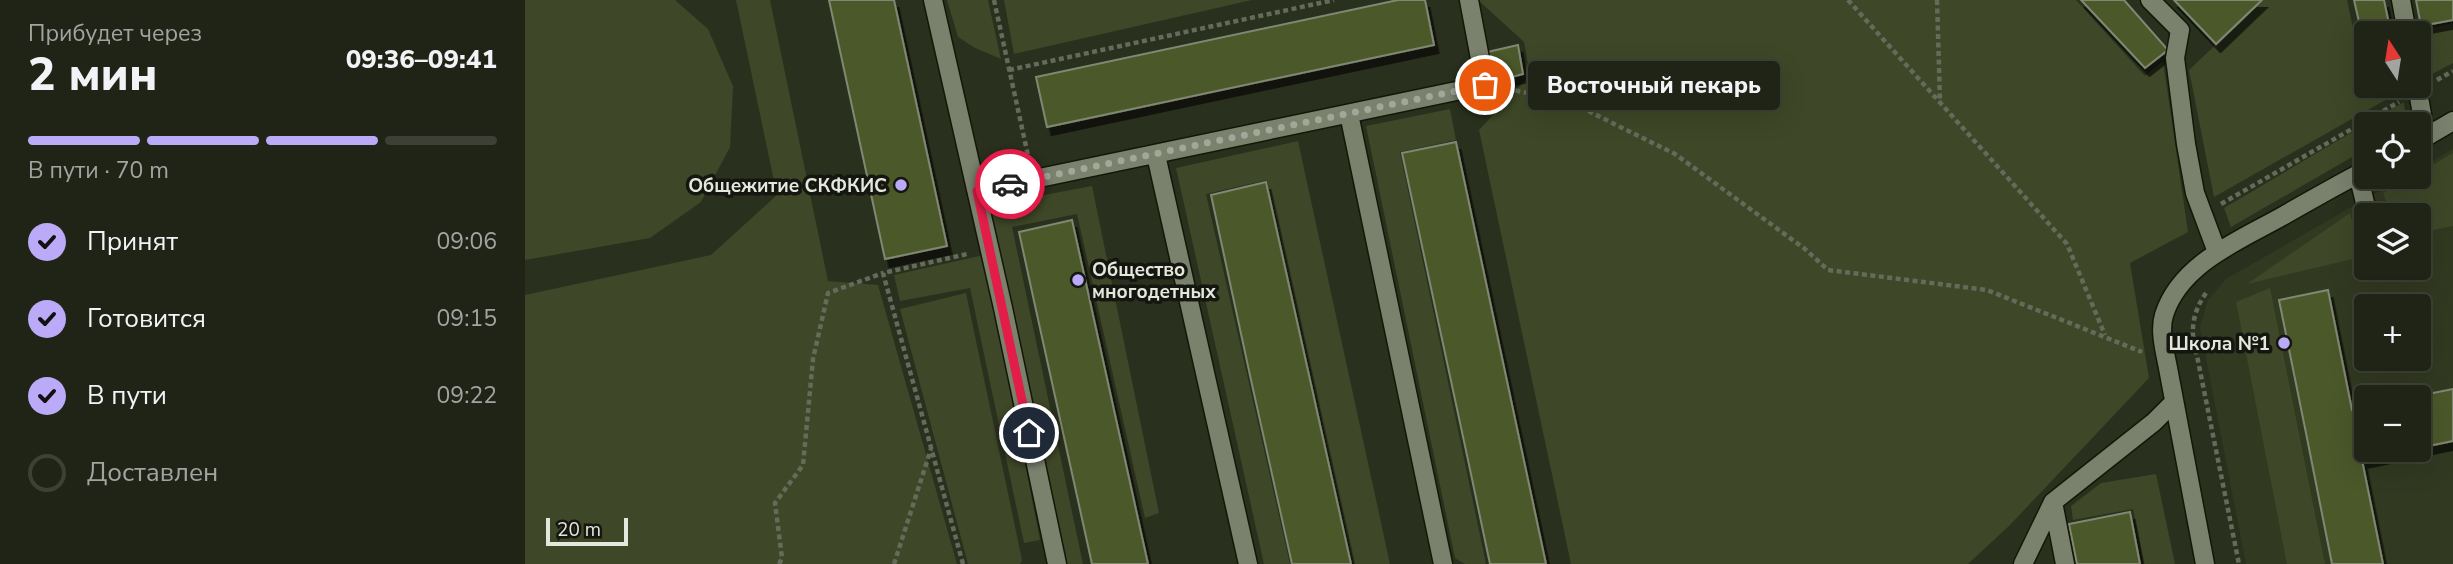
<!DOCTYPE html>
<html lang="ru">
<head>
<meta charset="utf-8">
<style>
	:root { --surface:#202416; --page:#2d3023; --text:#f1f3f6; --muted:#a2a4a1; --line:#3d4135; --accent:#baaaf7 }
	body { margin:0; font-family:"Nunito Sans",sans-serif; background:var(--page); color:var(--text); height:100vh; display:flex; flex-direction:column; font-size:26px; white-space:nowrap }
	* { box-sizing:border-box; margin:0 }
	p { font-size:23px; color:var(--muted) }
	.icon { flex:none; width:38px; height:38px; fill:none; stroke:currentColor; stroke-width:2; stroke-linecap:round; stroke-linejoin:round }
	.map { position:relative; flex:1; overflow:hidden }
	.drawer { display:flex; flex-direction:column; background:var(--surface); width:525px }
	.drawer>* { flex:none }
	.needle { width:46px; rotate:348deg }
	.fabs { position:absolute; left:1829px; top:21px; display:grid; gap:14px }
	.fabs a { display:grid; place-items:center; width:77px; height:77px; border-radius:7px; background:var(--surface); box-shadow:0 7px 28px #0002,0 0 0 2px var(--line); font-size:35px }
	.scale { position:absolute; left:21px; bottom:18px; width:82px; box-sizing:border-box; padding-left:7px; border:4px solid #e3e7dc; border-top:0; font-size:19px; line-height:24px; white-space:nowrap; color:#e3e7dc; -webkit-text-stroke:5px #14160f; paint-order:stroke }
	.pin { position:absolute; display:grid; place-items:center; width:60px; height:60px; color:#fff; margin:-30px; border:4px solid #fff; border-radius:50%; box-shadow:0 2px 7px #0007 }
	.courier { position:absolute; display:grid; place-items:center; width:70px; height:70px; margin:-35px; border:5px solid #e11d48; border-radius:50%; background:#fff; color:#222; box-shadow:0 2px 9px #0007 }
	.bubble { position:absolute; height:49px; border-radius:7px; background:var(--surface); box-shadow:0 7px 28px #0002,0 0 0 2px var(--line); font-size:23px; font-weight:800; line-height:49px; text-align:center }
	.summary em { font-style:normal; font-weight:800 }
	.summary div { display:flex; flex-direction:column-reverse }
	.summary { display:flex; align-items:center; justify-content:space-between; height:119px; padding:0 28px }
	h1 { font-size:46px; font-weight:800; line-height:52px }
	.bar { display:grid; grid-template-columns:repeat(4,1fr); gap:10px 7px; align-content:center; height:84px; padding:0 28px }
	.bar i { height:9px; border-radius:5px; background:var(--line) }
	.bar .current { background:var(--accent) }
	.bar p { grid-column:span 4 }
	ol { padding:0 28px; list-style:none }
	li { display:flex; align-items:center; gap:21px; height:77px }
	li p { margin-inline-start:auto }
	li .icon { padding:7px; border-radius:50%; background:var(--accent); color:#111; stroke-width:4 }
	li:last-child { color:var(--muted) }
	li i { width:38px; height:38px; border:4px solid var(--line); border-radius:50% }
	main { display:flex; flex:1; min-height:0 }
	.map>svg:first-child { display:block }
	.built { fill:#323921; fill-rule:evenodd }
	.green { fill:#3e4727 }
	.building { fill:#4c592a; stroke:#808773; stroke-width:2; filter:url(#shadow) }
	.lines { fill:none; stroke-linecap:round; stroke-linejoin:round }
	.minor-casing { stroke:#131707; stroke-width:21 }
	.path { stroke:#656b5b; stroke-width:4.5; stroke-dasharray:5 3.5; stroke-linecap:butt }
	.minor { stroke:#7a816d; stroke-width:18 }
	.done { stroke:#a2a79a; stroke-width:7; stroke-dasharray:0 12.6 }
	.route { stroke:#e11d48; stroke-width:9 }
	.poi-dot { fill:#baaaf7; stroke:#14160f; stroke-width:2.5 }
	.labels { text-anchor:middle; stroke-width:7; stroke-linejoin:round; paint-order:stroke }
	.poi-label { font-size:19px; font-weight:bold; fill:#e3e7dc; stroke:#14160f; text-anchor:end }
</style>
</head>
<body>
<main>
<section class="drawer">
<div class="summary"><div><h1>2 мин</h1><p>Прибудет через</p></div><em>09:36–09:41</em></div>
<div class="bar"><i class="current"></i><i class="current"></i><i class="current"></i><i></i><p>В пути · 70 m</p></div>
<ol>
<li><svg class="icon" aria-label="check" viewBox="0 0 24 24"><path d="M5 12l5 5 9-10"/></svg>Принят<p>09:06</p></li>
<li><svg class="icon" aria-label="check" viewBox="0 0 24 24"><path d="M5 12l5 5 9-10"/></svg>Готовится<p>09:15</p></li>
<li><svg class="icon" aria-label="check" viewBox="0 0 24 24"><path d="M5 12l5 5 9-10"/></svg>В пути<p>09:22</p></li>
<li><i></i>Доставлен</li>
</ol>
</section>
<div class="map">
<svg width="1928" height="564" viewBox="0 0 1928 564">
	<defs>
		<filter id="shadow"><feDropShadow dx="4.5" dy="8" stdDeviation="0" flood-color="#0009"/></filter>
	</defs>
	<rect width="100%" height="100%" fill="#2a301e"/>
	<path class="built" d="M1928,149V564H1721L1675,327L1683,300L1701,279L1879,177H1894V169ZM1841,215H1894V268H1841ZM1841,306H1894V359H1841ZM1841,397H1894V450H1841Z"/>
	<path class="green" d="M0,0H150L183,29L208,86L205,147L176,202L125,238L0,260Z
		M211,0H245L303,281L353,285L432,564H0V295L186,255L252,195Z
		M422,0H463L476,59L450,48L433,37Z
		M479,0H727L489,54Z
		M953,0H1551L1620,76L1638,61L1663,232L1605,263L1624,378L1484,526L1443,564H1046L954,130L1005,75L999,42Z
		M1738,0H1822L1830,38L1841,37V86H1878V90L1689,197L1664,70Z
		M1928,23V63L1907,74L1898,30Z
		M1879,102L1881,124H1841Z
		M925,109L931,140L875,152L961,564H940L930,558L841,126Z
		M1841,124V149L1706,227L1699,208Z
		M773,141L865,564H828L742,180L681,194L765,564H739L651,168Z
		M1928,153V226L1894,233V215H1866L1858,193L1886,177H1894V173Z
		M567,186L634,513L620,518L552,214L487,227L558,564H538L460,206Z
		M1825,213L1836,257L1722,284Z
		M459,255L515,540L499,543L445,288L375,301L369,275Z
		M1745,288L1800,564H1762L1711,302Z
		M441,293L497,560L495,564H443L375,309Z
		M1631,474L1650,564H1619L1608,509L1548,520L1546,506L1576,483Z"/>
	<path class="building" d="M304,0H369L422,246L360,259Z
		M873,0H900L909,45L522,127L511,77Z
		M1556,0H1599L1643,50L1620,68Z
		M1649,0H1737L1691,44Z
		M1829,0H1859L1865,29L1837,35Z
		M1891,0H1928V20L1896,26Z
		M993,45L998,74L964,83L958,53Z
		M931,142L1021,564H965L943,460L877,153Z
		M741,182L826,564H767L726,380L686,195Z
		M547,220L623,564H567L509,301L494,232Z
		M1803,290L1827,410L1841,407V450H1886L1837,460L1858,564H1807L1781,433L1754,300Z
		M1928,389V441L1894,448V397H1888Z
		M1605,512L1615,564H1552L1544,524Z"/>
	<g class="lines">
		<g class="minor-casing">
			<path id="minor" d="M408,0L478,308L532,564
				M1625,0L1655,30L1650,58L1661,144L1670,193L1692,252
				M1876,0L1882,33
				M1892,86L1901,137
				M824,114L918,564
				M1894,141L1928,121
				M631,155L723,564
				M1833,174L1843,215
				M452,191L960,85L944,0
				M1498,564L1528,502
				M1540,564L1528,502L1629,422L1649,402
				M1680,564L1643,368C1640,352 1634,331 1639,315C1655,264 1713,241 1756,217C1784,201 1812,185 1841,170"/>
		</g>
		<path class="path" d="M469,0L504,160
			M1323,0L1542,244L1580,335
			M1412,0L1415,101
			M484,70L809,0
			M1912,80L1928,71
			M982,89L1041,100L1150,154L1280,249L1303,270L1462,290L1617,352
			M1696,204L1874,102
			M1681,293C1672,306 1667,319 1668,336L1714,564
			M254,564L257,558L250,503L278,465L288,359L303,293L358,273
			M369,564L406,449
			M438,564L358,273L442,254"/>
		<use href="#minor" class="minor"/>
	</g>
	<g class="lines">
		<path class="done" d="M485,184L960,85"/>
		<path class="route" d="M485,184L452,191L504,433"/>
	</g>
	<g class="poi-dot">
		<circle cx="376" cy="185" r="7"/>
		<circle cx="553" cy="280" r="7"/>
		<circle cx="1759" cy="343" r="7"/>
	</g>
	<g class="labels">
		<g class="poi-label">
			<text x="362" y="192">Общежитие СКФКИС</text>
			<text x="567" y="276" text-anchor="start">Общество<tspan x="567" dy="22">многодетных</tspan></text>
			<text x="1745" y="350">Школа №1</text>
		</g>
	</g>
</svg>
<div class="fabs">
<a><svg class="needle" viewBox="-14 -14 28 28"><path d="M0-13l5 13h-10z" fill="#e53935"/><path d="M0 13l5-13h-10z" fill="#a2a4a1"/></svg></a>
<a><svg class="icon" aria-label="locate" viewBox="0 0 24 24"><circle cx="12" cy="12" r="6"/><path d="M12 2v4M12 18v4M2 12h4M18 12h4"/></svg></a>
<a><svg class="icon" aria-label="layers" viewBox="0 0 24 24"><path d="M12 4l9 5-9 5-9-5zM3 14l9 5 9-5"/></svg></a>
<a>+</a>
<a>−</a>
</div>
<div class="scale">20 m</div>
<div class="pin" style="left:960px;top:85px;background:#ea580c"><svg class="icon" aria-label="bag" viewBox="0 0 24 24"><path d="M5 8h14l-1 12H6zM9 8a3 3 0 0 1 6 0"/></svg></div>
<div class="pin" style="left:504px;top:433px;background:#1f2937"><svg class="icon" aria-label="home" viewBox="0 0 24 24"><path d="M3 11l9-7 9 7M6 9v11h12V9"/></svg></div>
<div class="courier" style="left:485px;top:184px"><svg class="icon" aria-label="car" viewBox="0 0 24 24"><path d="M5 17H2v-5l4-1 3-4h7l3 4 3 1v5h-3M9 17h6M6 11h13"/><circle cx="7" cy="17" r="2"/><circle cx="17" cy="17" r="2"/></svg></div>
<div class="bubble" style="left:1003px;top:61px;width:252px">Восточный пекарь</div>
</div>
</main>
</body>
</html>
